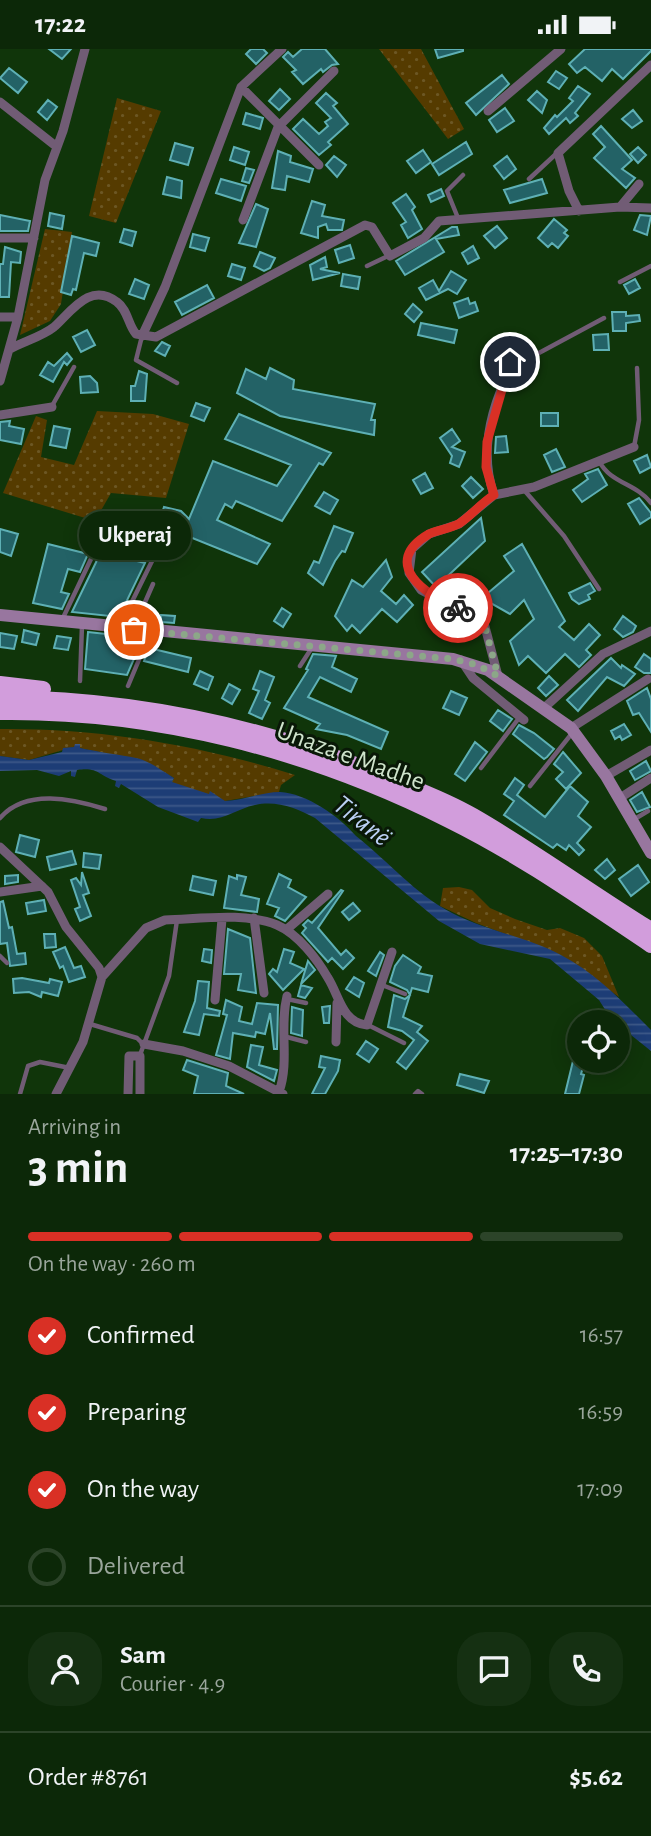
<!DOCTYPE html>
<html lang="en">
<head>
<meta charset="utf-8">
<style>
	:root { --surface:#0c2808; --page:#153012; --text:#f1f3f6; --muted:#9aa69c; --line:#2c4429; --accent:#d93025 }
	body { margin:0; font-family:"Alegreya Sans",sans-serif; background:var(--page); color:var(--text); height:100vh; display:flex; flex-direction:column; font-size:26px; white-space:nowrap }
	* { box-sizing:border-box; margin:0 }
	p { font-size:23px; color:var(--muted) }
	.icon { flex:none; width:38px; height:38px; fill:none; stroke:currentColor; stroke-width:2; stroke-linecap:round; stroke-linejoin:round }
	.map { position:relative; height:1045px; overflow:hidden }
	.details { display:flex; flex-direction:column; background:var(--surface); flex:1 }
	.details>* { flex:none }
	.tools { position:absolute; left:567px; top:961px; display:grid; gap:14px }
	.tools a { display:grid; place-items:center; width:63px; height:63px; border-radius:50%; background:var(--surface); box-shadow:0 4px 18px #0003,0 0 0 2px var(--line); font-size:35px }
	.pin { position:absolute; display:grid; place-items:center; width:60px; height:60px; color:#fff; margin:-30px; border:4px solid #fff; border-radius:50%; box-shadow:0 2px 7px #0007 }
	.courier { position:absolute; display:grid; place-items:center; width:70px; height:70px; margin:-35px; border:5px solid #d93025; border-radius:50%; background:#fff; color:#222; box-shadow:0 2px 9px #0007 }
	.bubble { position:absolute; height:49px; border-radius:24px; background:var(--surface); box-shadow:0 4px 18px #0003,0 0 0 2px var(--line); font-size:23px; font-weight:600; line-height:49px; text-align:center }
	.headline em { font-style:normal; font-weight:600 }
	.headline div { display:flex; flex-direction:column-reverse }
	.headline { display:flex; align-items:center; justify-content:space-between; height:119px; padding:0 28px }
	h1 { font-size:46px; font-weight:600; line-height:52px }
	.bar { display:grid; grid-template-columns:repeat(4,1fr); gap:10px 7px; align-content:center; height:84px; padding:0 28px }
	.bar i { height:9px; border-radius:5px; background:var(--line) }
	.bar .active { background:var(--accent) }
	.bar p { grid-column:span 4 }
	.line { display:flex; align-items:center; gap:18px; padding:0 28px; border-top:2px solid var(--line) }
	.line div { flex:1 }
	.round { display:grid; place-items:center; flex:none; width:74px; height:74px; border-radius:28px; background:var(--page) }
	ol { padding:0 28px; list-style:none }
	li { display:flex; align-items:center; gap:21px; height:77px }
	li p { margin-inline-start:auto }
	li .icon { padding:7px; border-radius:50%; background:var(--accent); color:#fff; stroke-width:4 }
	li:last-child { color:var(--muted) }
	li i { width:38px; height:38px; border:4px solid var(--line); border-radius:50% }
	.status { display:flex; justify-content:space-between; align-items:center; height:49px; padding:0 35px; background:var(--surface); direction:ltr }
	.status svg { height:19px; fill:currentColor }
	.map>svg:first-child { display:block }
	.grass { fill:url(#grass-dots) }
	.water { fill:url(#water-rules) }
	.building { fill:#236266; stroke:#5eb0b5; stroke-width:2 }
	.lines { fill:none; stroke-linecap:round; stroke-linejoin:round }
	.lane { stroke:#715c75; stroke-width:4.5 }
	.street { stroke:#715c75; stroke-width:9 }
	.secondary { stroke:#98769f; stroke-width:12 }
	.highway { stroke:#d29ddc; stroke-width:16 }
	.done { stroke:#8ca788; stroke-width:7; stroke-dasharray:0 12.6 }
	.route { stroke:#d93025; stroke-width:9 }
	.labels { text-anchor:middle; stroke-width:6; stroke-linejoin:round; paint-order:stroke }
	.street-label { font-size:26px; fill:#cfe4cc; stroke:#091807 }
	.water-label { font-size:28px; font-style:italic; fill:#bbd0f4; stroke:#091807 }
</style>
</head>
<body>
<div class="status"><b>17:22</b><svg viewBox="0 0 49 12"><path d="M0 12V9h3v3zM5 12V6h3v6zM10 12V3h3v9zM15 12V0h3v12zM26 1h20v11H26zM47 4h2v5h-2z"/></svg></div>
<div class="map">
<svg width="651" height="1045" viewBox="0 0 651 1045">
	<defs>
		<pattern id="grass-dots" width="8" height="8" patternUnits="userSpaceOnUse" patternTransform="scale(1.75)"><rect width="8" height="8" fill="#553b00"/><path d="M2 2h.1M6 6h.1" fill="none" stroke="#6c5724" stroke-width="1.8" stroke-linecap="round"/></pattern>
		<pattern id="water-rules" width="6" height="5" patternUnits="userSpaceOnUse" patternTransform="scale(1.75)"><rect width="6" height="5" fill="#1d3d76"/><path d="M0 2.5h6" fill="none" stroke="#3d5988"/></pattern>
	</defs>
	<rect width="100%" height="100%" fill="#10350a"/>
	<path class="grass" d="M379,0H421L464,80L448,90Z
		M117,49L161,62L116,174L89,167Z
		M45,180L72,183L61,255L50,272L20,286Z
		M97,362L153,365L189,375L166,449L111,444L95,472L3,444L36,367L47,371L41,408L74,416Z
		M0,680C99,679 200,696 295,726L281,736L279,743L225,752L178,737L172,733L174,729C141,709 117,707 79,699L80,696L29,711L0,707Z
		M459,838L472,841L490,859L515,870L547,881L560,879L584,889L602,907L619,948L561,906L476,874L440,857L443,839Z"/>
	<path class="water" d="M75,695H80V699C99,703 121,706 136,709C148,711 164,723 174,729L172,733L209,745L210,742L225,752C244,751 262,743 280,743C306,744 340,768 356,787C388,812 415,845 452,864C487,882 527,888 561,906C596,924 624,954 651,981V1002L611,970L599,951L550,910L480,895L439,872L315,769C297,759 276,751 255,756C235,760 222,774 201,769L198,773L158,758L121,735L119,739L115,737L116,732C97,726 99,718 77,721L75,728L71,727V722L59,727L37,721L0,722V707L29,711L62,703L63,699L74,698Z"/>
	<path class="building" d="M49,0H71L62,10Z
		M251,0H263L267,4L256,15L246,5Z
		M302,0H325L338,15L332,16L323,23L321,20L303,35L292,23L296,21L283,8L288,3L293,8Z
		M435,0H463V2L438,9Z
		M585,0H651V2L623,30L612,20L602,32L585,18L577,24L569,15Z
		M9,19L27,33L18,44L0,29Z
		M556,22L567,29L559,40L548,33Z
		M502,26L509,35L476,66L466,54Z
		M578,37L590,45L575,64L578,67L570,74L566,69L549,85L544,79L555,66L557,68L573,52L569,49Z
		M280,40L290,50L279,61L269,52Z
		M537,42L547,51L542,64L528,51Z
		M326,44L337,54L333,57L348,75L328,93L331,96L319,106L293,80L303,70L319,85L328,77L325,73L331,69L316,54Z
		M48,51L57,58L47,71L38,63Z
		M505,59L514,72L497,83L489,71Z
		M633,61L642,72L632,79L622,70Z
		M246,64L263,69L260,80L243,75Z
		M601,77L632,111L622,120L635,129L626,139L594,109L605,98L593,85Z
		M466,93L472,105L439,126L432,115Z
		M175,94L193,99L188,116L170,111Z
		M234,98L249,103L245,116L230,111Z
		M638,98L646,106L638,114L630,105Z
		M423,101L431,113L416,124L407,112Z
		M278,102L291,107L290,113L313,120L309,133L287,127L285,141L272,139Z
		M334,107L346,116L337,128L326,116Z
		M507,107L516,120L504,130L494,117Z
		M246,119L254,121L249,134L242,132Z
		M167,128L182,132L181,149L163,145Z
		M221,130L246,137L241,152L216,144Z
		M542,130L547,144L510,154L504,141Z
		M441,140L444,147L431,153L428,146Z
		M406,145L415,158L412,161L422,180L408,189L401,176L406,173L393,154Z
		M312,152L325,156L322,167L344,171L342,181H328L326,175L318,178V189L301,184Z
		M256,155L268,160L256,198L239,194Z
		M50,164L64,167L62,180L48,177Z
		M0,166L30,172L28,182H0Z
		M640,166L651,167L647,186L634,181Z
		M554,170L567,181L564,184L568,187L558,199L552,194L548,198L538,189Z
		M497,177L507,189L495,199L484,187Z
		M452,178H457L459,186L436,190L444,203L405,226L396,212Z
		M124,180L136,183L132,197L120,193Z
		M193,185L209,189L205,202L190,198Z
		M72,187L99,194L96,207L84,204L76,241L73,240L71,246L61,243Z
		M350,196L354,209L339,214L335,201Z
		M473,197L479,209L468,215L462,204Z
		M5,198L21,203L20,214L11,213L9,248H0V215H3Z
		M260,203L275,209L270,219L264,222L254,217Z
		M325,208L327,218L320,220L340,224L313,231L310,216Z
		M232,215L245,219L241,231L228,227Z
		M451,222L466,231L457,245L448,240L426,251L419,239L433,231L439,242Z
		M343,225L360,228L358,240L341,237Z
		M135,230L149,236L144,250L129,245Z
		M635,230L640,239L629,245L624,236Z
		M207,236L214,249L182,266L175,253Z
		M468,249L470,255L475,253L478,262L459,269L454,254Z
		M413,255L422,263L414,273L405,265Z
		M612,263H626V267L639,266L640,272L626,274V282H613Z
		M421,274L457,281L454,294L418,286Z
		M87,281L95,296L81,303L73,288Z
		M608,285L609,301H594L593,286Z
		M162,293L170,297L165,307L155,302Z
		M67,304L72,310L67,316L64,313L53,333L40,326L48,313L54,317Z
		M270,319L294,331L293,340L375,355L371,371H375L374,386L280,367L237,344L246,320L266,330Z
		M139,322L147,325L145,352H131V337H135Z
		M90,327L97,334L98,343L81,344L80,328Z
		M196,354L210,359L204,372L191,367Z
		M541,364H558V377H541Z
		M239,365L331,404L323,416L319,414L282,472L236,452L232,459L225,455L217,471L270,495L257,515L180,484L176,491L173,490L168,495L154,489L164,458L181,462L189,470L213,412L277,437L291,416L225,390Z
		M10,372L9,377L24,380L21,395L0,391V373Z
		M54,377L70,380L66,399L50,396Z
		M452,380L460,392L452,398L465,403L459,418L450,414L452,407L440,389Z
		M506,387L508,403L495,404L496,388Z
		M556,400L565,418L552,423L544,406Z
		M647,406L651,418L640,424L634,412Z
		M598,420L607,436L582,453L573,441L588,430L585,425Z
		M425,424L433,439L421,445L413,431Z
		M471,428L483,440L473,449L462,437Z
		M324,443L338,451L330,465L315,457Z
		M639,449L651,464V468L640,475L628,455Z
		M481,469L485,492L436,538L422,523Z
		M334,477L353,484L345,503L342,502L335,512L323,536L308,524L314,512L319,514Z
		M0,480L18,485L11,507L0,503Z
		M48,495L88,505L80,523L68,520L61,543L69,545L62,560L33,554Z
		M522,495L565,572L559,578L574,591L589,575L600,586L586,601L591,606L579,618L565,605L546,624L528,607L519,616L510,592L534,570L524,551L510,565L482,549L514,522L504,507Z
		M101,503L145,514L119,568L72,563Z
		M386,511L392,528L381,542L396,555L404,546L413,556L397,573L382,560L360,584L352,576L347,582L335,567L352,531L363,538Z
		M590,534L595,542L588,546L590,550L579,555L572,550L569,544Z
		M282,559L291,565L283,578L274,572Z
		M161,566L175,567L174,574L161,573Z
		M623,567L636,577L633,583L623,588L614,580Z
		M24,581L39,585L36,596L22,593Z
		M88,583L143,589L127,626L85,620Z
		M0,584L17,587L14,600L0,598Z
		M57,587L71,589L68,601L54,599Z
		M149,599L191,609L188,623L144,612Z
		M313,605L336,607L332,618L357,630L351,643L320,628L308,648L388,683L381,700L347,686L316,680L320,675L284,659L308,621L306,620Z
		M644,605L651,610V624H644L635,618Z
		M611,609L621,619L622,616L635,625L624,637L607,628L578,662L567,651Z
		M200,622L213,628L208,641L194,635Z
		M260,622L274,628L265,651L270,654L262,670L249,664L259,642L253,640Z
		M549,627L558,636L546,647L538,639Z
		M229,635L240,641L232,655L222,649Z
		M647,639L651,650V683L639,664L633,666L627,652Z
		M451,642L467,649L459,666L443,659Z
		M498,661L512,670L503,682L490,672Z
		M624,675L631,686L622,691L620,687L615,690L611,682Z
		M519,676L534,684L554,700L547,708L544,710L513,685Z
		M475,693L487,703L465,732L455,725Z
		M563,703L581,724L566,740L556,730L563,723L554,715Z
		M646,712L651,722L635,731L630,722Z
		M515,729L524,736L517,746L545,768L570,737L588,753L578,767L591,778L577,794L584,801L579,806L569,796L566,801L557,795L553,799L504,766L514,752L504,745Z
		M642,743L650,758L637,763L630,751Z
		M20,786L39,791L35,808L16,803Z
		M72,802L76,815L50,821L47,808Z
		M84,804L101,806L99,820L83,818Z
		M607,810L615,821L605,830L595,821Z
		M638,816L649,833L631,847L619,830Z
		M82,823L89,844L83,846L91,867L80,872L75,860L80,858L71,831L76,829L81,836Z
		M279,825L291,831L288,838L306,848L285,872L275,867L279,859L267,855Z
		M18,826V833L5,835V827Z
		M237,826L246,828L241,846L259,850L257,863L224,859L229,827L237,830Z
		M193,827L216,832L213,846L190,841Z
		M341,841L343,842L318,879L341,906L346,901L354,909L343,920L332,909L328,913L302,884L306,879L303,876L308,871L312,874Z
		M44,851L46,862L28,865L26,854Z
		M3,852L9,879L12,878L17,905L25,904L26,915L10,917L7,894L0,895V853Z
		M353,854L360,862L349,871L342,863Z
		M228,880L250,889L256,944L238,941L241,925H224Z
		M44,885H55L56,898L45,899Z
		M65,898L74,919L81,917L85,928L69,933L63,917L60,919L53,903Z
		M204,900L212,901L211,914L202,912Z
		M284,900L294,903L290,914L304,920L283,941L269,925L273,920L277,923Z
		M380,903L384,906L376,927L368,922Z
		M403,906L421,918L418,924L432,927L428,943L412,939L403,968L422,977L417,983L428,992L406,1020L397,1013L414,991L402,982L388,978L394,946L405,950L410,946L407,941L390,933L395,917Z
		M308,912L315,921L301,935Z
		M354,928L364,934L359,948L346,940Z
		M22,929L49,934L50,930L62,933L58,947L42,943L41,948L29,943L14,944L13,930Z
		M198,932L209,933L207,959L220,962L219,967L204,965L199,986L184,983L195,952Z
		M301,936L312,939L305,949L298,947Z
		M226,951L242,958L239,972L252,975L257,954L278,956L277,1000H274L270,964L265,985L256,983L255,988L233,984L230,1010L216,1006L227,966L223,965Z
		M330,957L329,974H324L322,958Z
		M292,958L303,961L302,987L291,984Z
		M366,992L378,1000L369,1013L357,1005Z
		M251,996L263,998L259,1016L277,1021L274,1032L247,1018Z
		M321,1007L340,1011L338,1022L325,1045H312L325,1019L319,1018Z
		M187,1011L228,1024L226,1037L244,1045H194L198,1027L183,1021Z
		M573,1012L584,1015L581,1025L584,1026L579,1045H565Z
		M460,1025L489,1032L484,1044L457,1036Z"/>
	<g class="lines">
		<path class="lane" d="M529,130L557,104
			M458,169L447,142L463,126
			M367,217L388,207
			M620,233L651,217
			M142,287L136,311L177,334
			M496,290L504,299L511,319L604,269
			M52,357L74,318
			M634,398L639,371L637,319
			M599,412C611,435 636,434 651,454
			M524,441L564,487L599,540
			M62,571L100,491L156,504L121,575
			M135,576L153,535
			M300,617L313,597
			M80,632L82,576
			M128,637L151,582
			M481,719L519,669
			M530,737L573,683
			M0,769C26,739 73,750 105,760
			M633,771L648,762
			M0,907L7,914
			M382,936L405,945
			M287,950L306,954
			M90,975L137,989L143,995
			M368,976L404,994
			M283,987L306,993
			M140,1006L169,927L177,871
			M20,1045L28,1017L40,1013L70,1019
			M415,1045L418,1042L422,1045"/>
		<path class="street" d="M241,38L319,116
			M0,53L57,98
			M488,62L561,0
			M620,158L639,135
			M579,162L569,142L558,104L651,16
			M243,171L278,78L334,22
			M0,189H34
			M0,268H18
			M142,287L165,238L241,38L282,0
			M10,300C23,293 43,287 54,278C71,263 90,232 117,253C128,261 128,276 136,285L156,288L365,176L372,178L390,207L424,189L439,172L620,158L651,159
			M0,332L18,268L45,131L63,82L85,0
			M0,366L52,358
			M494,446C479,403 491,358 511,319
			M461,611L473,629L524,671
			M498,627L484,574L421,541L409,524L412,500L429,485L459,475L494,446L534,438L634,398
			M544,659L603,605L651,582
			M571,679L648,630
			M606,727L651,701
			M620,749L651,729
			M0,798L48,843L66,878L99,919L102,928L83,993L56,1045
			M0,843L42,837
			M254,869L264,944
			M286,881L328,845
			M102,928L146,879L165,871C200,870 245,863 277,876C298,885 317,910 328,929C339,946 342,974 367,976L392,903
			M215,951L222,870
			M336,993L337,954
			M144,995L183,1002L229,1017L279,1043L278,1045
			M128,1045L129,1007H140V1045
			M283,1045L279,1043C290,1012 279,979 287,947"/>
		<path class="secondary" d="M0,566L453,610L488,621L571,679L606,727L651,804"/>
		<path class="highway" d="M0,635L43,640
			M0,649C133,650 263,677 386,728C415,740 446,751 473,767C534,802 591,844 651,881
			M0,663C155,661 310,701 449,771C520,806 585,852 651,896"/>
	</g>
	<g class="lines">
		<path class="done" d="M134,581L453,610L477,616L498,627L484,574L458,559"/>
		<path class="route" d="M458,559C426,547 379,514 429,485C439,480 451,480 460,474C472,466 481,454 494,446L486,418L487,393L510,313"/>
	</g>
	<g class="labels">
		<g class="street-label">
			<text transform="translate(351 706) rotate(20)" y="9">Unaza e Madhe</text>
		</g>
		<g class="water-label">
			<text transform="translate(363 771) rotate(38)" y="10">Tiranë</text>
		</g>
	</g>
</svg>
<div class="tools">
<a><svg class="icon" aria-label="locate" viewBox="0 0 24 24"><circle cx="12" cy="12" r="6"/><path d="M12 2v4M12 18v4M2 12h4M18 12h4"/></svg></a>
</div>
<div class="pin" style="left:134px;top:581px;background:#ea580c"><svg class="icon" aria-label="bag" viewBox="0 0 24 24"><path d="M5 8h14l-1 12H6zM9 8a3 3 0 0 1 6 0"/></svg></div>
<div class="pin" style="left:510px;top:313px;background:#1f2937"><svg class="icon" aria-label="home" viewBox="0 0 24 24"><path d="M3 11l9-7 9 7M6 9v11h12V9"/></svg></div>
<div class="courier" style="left:458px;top:559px"><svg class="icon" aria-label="bike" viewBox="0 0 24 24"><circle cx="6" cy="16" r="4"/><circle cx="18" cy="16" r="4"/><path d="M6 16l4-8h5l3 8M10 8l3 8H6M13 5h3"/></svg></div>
<div class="bubble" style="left:79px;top:462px;width:112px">Ukperaj</div>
</div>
<section class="details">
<div class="headline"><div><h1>3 min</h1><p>Arriving in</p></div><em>17:25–17:30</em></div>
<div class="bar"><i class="active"></i><i class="active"></i><i class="active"></i><i></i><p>On the way · 260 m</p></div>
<ol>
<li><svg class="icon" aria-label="check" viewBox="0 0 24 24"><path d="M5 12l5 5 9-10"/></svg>Confirmed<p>16:57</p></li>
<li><svg class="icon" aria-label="check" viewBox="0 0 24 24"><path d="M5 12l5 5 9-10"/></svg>Preparing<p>16:59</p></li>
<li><svg class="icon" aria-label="check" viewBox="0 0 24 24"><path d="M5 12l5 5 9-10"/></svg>On the way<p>17:09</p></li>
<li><i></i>Delivered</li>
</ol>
<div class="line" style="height:126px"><a class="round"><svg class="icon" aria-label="person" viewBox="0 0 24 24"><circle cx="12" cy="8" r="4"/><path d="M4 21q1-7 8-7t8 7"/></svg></a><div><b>Sam</b><p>Courier · 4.9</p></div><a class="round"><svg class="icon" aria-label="chat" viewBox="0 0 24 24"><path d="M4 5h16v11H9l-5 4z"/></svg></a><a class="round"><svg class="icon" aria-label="phone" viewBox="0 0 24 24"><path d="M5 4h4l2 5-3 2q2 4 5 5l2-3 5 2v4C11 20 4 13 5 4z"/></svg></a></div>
<div class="line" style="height:91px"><div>Order #8761</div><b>$5.62</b></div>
</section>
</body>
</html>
